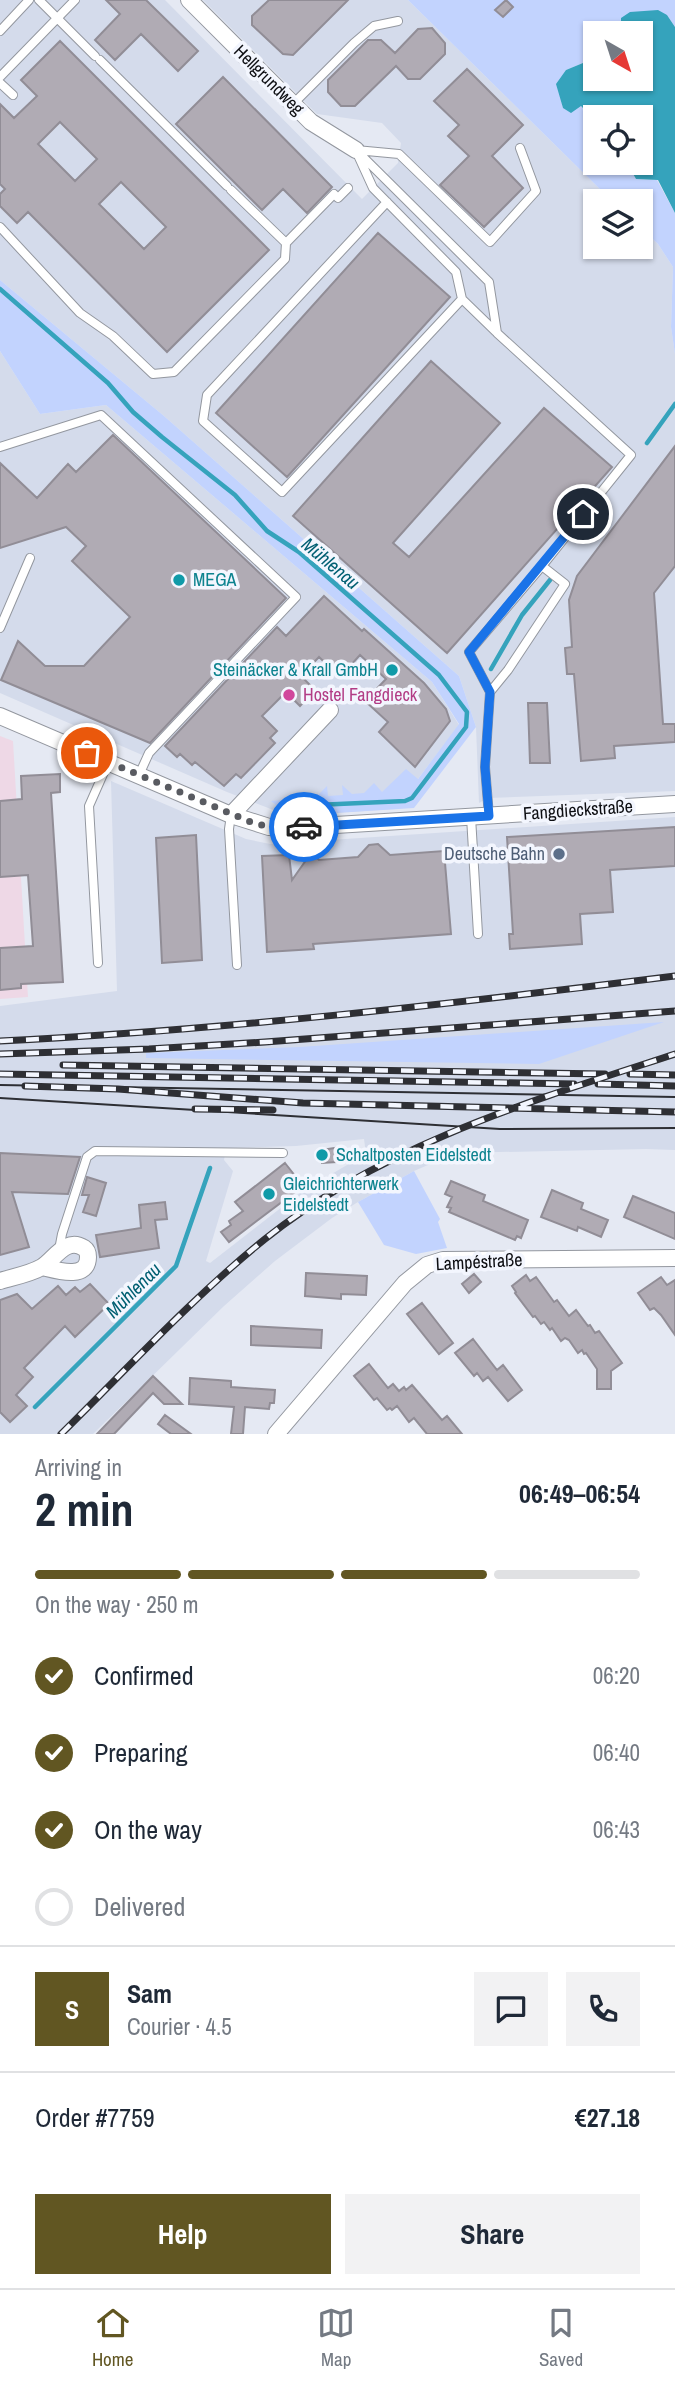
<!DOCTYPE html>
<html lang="en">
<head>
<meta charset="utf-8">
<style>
	:root { --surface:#fff; --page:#f2f2f3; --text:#1f2937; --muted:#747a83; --line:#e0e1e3; --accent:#615622 }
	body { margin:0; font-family:"Archivo Narrow",sans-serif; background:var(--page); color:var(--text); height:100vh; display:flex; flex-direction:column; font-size:26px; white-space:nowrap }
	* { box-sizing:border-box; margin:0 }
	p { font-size:23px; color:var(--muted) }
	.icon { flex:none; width:38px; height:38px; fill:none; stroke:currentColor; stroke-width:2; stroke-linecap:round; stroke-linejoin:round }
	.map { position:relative; height:1434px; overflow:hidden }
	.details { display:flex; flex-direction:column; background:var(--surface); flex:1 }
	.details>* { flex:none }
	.needle { width:46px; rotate:141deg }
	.fabs { position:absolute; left:583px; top:21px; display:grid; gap:14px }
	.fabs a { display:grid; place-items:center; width:70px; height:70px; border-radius:0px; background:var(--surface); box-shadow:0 2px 5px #0004; font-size:35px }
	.pin { position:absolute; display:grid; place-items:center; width:60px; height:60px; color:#fff; margin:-30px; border:4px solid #fff; border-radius:50%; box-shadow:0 2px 7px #0007 }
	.courier { position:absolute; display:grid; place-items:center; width:70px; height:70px; margin:-35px; border:5px solid #1a73e8; border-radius:50%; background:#fff; color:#222; box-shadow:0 2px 9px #0007 }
	.overview em { font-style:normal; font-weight:700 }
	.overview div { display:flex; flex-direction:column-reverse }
	.overview { display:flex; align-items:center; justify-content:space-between; height:119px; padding:0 35px }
	h1 { font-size:46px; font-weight:700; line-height:52px }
	.bar { display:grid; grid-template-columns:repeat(4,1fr); gap:10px 7px; align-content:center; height:84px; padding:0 35px }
	.bar i { height:9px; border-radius:5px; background:var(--line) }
	.bar .on { background:var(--accent) }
	.bar p { grid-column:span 4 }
	.line { display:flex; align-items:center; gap:18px; padding:0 35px; border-top:2px solid var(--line) }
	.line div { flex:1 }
	.round { display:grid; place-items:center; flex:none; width:74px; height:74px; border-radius:0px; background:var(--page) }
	ol { padding:0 35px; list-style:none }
	li { display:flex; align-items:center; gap:21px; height:77px }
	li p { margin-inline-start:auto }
	li .icon { padding:7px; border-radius:50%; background:var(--accent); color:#fff; stroke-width:4 }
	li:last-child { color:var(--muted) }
	li i { width:38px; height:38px; border:4px solid var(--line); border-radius:50% }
	.button { display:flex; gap:14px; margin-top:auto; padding:14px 35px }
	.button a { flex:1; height:80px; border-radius:0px; background:var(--accent); color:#fff; font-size:28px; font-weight:700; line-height:80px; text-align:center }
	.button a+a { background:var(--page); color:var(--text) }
	.dock { display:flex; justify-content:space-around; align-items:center; height:98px; border-top:2px solid var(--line); background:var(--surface); font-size:19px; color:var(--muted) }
	.dock a { display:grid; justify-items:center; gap:4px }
	.dock .on { color:var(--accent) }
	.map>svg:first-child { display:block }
	.commercial { fill:#eed8e6 }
	.built { fill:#d4dbeb; fill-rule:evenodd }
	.green { fill:#c2d3fe }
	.water { fill:#35a3bc }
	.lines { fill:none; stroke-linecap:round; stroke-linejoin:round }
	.stream { stroke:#35a3bc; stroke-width:4.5 }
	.building { fill:#b0abb4; stroke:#918d96; stroke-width:2; fill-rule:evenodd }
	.service-casing { stroke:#93979f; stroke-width:10 }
	.minor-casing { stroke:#93979f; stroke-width:18 }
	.service { stroke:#fff; stroke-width:8 }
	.minor { stroke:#fff; stroke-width:16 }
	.tram { stroke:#2e2f34; stroke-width:2 }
	.rail-casing { stroke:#2e2f34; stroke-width:7 }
	.rail { stroke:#f3f6fe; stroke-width:4.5; stroke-dasharray:13; stroke-linecap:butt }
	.done { stroke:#595b61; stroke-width:7; stroke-dasharray:0 12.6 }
	.route { stroke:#1a73e8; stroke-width:9 }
	.culture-dot { fill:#0f9aa8; stroke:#f3f6fe; stroke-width:2.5 }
	.hotel-dot { fill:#d1479c; stroke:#f3f6fe; stroke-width:2.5 }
	.service-dot { fill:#5c6f8a; stroke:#f3f6fe; stroke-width:2.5 }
	.labels { text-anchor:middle; stroke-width:7; stroke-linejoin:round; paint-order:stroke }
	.street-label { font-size:18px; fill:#0e0f13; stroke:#f3f6fe }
	.culture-label { font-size:18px; fill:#0d838f; stroke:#f3f6fe; text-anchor:start }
	.hotel-label { font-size:18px; fill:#b23c85; stroke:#f3f6fe; text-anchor:start }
	.service-label { font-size:18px; fill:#4e5e75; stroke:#f3f6fe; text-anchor:end }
	.water-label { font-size:19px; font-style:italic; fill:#015f72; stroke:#f3f6fe }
</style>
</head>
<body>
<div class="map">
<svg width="675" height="1434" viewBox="0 0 675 1434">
	<rect width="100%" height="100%" fill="#e5e9f3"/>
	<path class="commercial" d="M0,736L13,741L28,997L0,999Z"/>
	<path class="built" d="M0,0H165L362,199L398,163L401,143L382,123L317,114L203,0H408L612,201H595V247H640L641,228L658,244L673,267L671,327L675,354V791L488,798L479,803L476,727L459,676L164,416L0,280Z
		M0,351L40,414L106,405L432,682L459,725L395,809L289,816L227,792L0,693Z
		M111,781L246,839L270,844L675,817V1150L646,1149L456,1153L414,1171L358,1202L332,1218L275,1261L224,1306L93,1434H0V1006L117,991ZM364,1139L366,1154L304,1190L210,1263L206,1261L233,1171L224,1160L226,1148L296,1146Z"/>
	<path class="green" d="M408,0H675V27L667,15L621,18V33H595V58L566,70L561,99L563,108L581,106L595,120V163H627L636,179L657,180L675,213V354L671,327L673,267L658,244L641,228L640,201H612Z
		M0,280L164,416L459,676L476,727L414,808L289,816L271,801L316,797L327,786L328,796L343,795L342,785L352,794L364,793L374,783L382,792L406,769L418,779L459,724L432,682L106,405L40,414L0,351Z
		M664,1022L539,1064L146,1058V1053L300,1047Z
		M414,1171L440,1219L438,1222L447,1248L416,1254L384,1245L358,1202Z"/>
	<path class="water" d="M658,10L667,15L675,27V213L658,180L636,179L627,163H640V117H595V120L581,106L571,113L563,108L556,84L566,70L595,58V79H640V33H621V18L630,12Z"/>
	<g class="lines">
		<path class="stream" d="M0,289L108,383L133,412L162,437L235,495L267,531L299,552L439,675L467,712L466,727L412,798L405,801L294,806L288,809
			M647,443L675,404
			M491,669L522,615L550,580
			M35,1407L176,1266L210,1168"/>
	</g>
	<path class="building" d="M106,0H146L198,51L178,71L141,34L115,60L95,40L120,14Z
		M269,0H348L293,55L283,54L252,25V16Z
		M506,0L513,7L503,17L495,10Z
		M432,28L445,43V54L420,79H408L396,66L355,106H341L328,92V80L368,40H381L395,53L418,29Z
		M60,41L269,250L167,352L28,212L17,223L0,206V194L5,189L0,184V104L14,118L37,96L21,80ZM60,122L97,159L75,181L38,144ZM121,182L166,227L144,249L99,204Z
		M467,69L523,125L492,156L523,188L484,227L440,185L469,156L448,136L459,125L434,101Z
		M223,77L332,187L307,213L283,189L262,210L176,124Z
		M378,233L450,297L287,477L216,413Z
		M431,361L500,423L393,543L409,557L544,408L612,467L447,653L293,516Z
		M113,435L286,598L150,743L1,680L18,641L45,666H84L130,617L72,561L86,546L66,527L0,548V463L37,498L68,464L76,472Z
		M675,446V566L654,593L663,724H675V742L614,746L615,758L581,761L574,674H567L565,648L572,647L569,600L577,576Z
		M324,596L362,631L364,629L424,683L446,709L450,721L415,767L379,732L388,722L365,701L386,679L360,655L340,677L319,657L301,676L315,690L300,706L286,692L262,716L277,731L270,738L275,743L241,778L236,774L224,786L195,762L192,765L180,754L177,757L165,746L277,627L286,636Z
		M528,703H547L550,763H530Z
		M60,774V792L51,793L63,982L21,984V988L0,990V948L33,946L28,875L0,877V801L22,799L21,776Z
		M675,827V866L610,870L613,912L580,914L582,944L510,949L509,934H513L507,837Z
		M196,835L202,960L162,963L156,838Z
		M378,844L390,855L444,851L451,934L313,944L314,949L267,952L262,856L289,855L292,880L309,856H315L319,860L358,857L369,845Z
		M335,1148L336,1162L322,1163L321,1150Z
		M0,1153L80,1157L68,1194L12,1192L29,1247L0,1255Z
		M285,1163L303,1186L229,1242L221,1232L231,1225L229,1221L243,1211L235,1202Z
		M87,1177L106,1183L96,1216L83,1212L89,1195H82Z
		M451,1181L485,1195L483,1201L528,1220L521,1238L517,1236L515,1240L449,1212L451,1208L447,1207L452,1197L445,1194Z
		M552,1190L583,1203L581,1209L608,1220L601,1237L578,1227L577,1231L541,1217Z
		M633,1196L675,1213V1239L624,1217Z
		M165,1202L167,1219L155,1220L159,1248L100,1257L96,1235L141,1228L139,1205Z
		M306,1273L367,1276L366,1295L341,1294V1299L305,1296Z
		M474,1274L481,1282L469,1293L462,1284Z
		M526,1275L530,1281L536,1277L554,1302L557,1300L569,1316L576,1310L588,1326L590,1325L595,1333L599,1331L622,1363L611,1371V1389H597V1369L586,1353L584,1354L582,1350L578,1353L569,1340L565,1338L561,1341L552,1328L550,1330L544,1322L541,1324L535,1316L533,1317L515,1293L516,1292L512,1286Z
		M661,1277L667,1285L675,1280V1335L661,1315L654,1308L650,1310L638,1293Z
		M90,1284L109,1304L75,1337L65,1326L24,1368L33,1377L16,1395L27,1406L10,1422L0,1412V1300L17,1294L32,1309L58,1286L66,1295L75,1287L80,1292Z
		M422,1303L453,1343L439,1354L407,1314Z
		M251,1326L322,1330L321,1348L251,1345Z
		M473,1339L497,1370L503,1365L522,1390L508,1401L488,1377L483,1381L477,1373L474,1376L455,1353Z
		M369,1364L388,1388L393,1384L399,1391L404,1387L406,1390L412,1385L442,1420L447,1416L462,1434H427L414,1418L409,1422L397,1406L392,1410L390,1408L387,1410L377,1398L374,1400L354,1376Z
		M153,1376L182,1404H164L153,1393L114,1434H97Z
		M190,1378L231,1381V1387L275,1390L274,1403H270L269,1409L245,1407L243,1434H231L234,1407L189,1404Z
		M165,1415L191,1434H171L158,1424Z"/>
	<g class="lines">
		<g class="service-casing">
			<path id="service" d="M39,0L95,56
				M0,31L29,0
				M100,60L227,186
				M0,77L75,0
				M0,83L13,95
				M293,104L354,43L374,26L398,21
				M356,150L489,282L497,333L631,455L542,566L469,652L490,692L485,767L489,816
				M356,150L399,154L490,242L536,191L520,148
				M357,153L373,188L456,272L462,299L496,332
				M387,202L207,395L203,421L282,492L462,299
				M0,227L80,313L113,336L153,374L174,372L285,259L286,243L231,190
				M286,243L334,194L338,198L348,188
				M0,447L101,415L296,597L149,753L139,775
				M0,628L30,558
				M490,692L508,670L565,584L542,566
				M231,815L229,829L237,965
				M471,817L478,934
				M98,963L89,806L108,763
				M59,1250L62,1234L87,1157L95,1151L283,1153"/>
		</g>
		<g class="minor-casing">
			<path id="minor" d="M189,0L311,122L356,150
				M0,716L231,815L269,827L287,828L675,804
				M231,815L330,710
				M0,1281C13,1277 30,1274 42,1267C54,1260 66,1236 84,1248C87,1250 88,1254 88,1257C88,1281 55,1270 42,1267
				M276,1434L405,1283L427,1265L443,1260L675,1258"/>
		</g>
		<use href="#service" class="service"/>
		<use href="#minor" class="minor"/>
		<path class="tram" d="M0,1085L675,1097
			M0,1098L500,1129L675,1128"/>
		<g class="rail-casing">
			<path id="rail" d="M0,1041C226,1030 451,1004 675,976
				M0,1054L149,1049L265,1042L675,1011
				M63,1065L605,1074
				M0,1074L574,1084
				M630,1074L675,1075
				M598,1084L675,1086
				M25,1086L118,1089L303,1103L675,1112
				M195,1109L273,1110
				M61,1434C127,1369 192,1298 265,1239C382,1145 534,1100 675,1054"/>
		</g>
		<use href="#rail" class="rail"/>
	</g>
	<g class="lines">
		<path class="done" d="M87,753L251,822L269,827H304"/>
		<path class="route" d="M304,827L489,816L485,767L490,692L469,652L583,514"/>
	</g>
	<g class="culture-dot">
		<circle cx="179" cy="580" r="7"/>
		<circle cx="392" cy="670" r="7"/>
		<circle cx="322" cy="1155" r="7"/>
		<circle cx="269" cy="1194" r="7"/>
	</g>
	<circle class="hotel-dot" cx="289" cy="695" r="7"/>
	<circle class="service-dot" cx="559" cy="854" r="7"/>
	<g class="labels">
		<g class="street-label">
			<text transform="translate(269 80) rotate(45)" y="6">Hellgrundweg</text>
			<text transform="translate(578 810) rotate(-4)" y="6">Fangdieckstraße</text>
			<text transform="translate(479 1262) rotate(-3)" y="6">Lampéstraße</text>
		</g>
		<g class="culture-label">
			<text x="193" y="586">MEGA</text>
			<text x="378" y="676" text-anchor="end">Steinäcker &amp; Krall GmbH</text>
			<text x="336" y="1161">Schaltposten Eidelstedt</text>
			<text x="283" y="1190">Gleichrichterwerk<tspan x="283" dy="21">Eidelstedt</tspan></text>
		</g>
		<g class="hotel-label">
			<text x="303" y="701">Hostel Fangdieck</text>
		</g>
		<g class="service-label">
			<text x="545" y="860">Deutsche Bahn</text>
		</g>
		<g class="water-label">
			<text transform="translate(331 563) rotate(40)" y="7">Mühlenau</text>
			<text transform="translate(133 1290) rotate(-45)" y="7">Mühlenau</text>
		</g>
	</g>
</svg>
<div class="fabs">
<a><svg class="needle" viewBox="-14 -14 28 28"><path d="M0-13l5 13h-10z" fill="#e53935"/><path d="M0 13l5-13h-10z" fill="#747a83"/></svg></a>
<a><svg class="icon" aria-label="locate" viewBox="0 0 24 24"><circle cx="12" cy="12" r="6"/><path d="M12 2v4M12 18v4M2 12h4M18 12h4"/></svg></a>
<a><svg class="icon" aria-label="layers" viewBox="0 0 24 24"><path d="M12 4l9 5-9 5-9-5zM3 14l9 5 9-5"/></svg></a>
</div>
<div class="pin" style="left:87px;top:753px;background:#ea580c"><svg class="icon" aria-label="bag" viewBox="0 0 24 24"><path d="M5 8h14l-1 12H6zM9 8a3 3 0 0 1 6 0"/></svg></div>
<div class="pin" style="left:583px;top:514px;background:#1f2937"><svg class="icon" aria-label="home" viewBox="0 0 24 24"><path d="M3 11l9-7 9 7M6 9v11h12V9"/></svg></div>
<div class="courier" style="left:304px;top:827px"><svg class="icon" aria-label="car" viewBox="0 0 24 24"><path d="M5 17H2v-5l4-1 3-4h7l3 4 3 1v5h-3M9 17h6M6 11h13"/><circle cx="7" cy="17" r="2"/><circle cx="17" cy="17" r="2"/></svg></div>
</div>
<section class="details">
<div class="overview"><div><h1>2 min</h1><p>Arriving in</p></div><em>06:49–06:54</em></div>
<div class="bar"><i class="on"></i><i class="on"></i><i class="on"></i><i></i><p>On the way · 250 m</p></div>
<ol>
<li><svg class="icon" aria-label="check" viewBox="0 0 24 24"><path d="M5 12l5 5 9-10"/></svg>Confirmed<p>06:20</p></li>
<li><svg class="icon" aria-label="check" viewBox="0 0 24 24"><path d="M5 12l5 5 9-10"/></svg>Preparing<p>06:40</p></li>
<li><svg class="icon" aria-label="check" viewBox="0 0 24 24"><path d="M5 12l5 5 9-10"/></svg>On the way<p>06:43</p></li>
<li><i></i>Delivered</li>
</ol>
<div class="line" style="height:126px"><b class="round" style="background:var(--accent);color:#fff">S</b><div><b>Sam</b><p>Courier · 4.5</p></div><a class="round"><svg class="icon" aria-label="chat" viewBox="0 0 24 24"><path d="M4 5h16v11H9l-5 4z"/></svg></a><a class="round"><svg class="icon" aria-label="phone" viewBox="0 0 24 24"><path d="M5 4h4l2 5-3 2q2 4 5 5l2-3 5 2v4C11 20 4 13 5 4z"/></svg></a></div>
<div class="line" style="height:91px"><div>Order #7759</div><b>€27.18</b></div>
<div class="button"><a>Help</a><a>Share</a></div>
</section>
<nav class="dock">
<a class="on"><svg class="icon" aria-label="home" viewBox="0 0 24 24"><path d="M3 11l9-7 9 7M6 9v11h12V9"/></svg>Home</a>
<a><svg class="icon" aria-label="map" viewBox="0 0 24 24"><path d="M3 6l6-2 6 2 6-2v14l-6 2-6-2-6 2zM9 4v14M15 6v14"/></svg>Map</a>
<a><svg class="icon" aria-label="saved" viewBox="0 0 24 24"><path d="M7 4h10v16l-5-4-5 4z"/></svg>Saved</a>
</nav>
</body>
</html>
